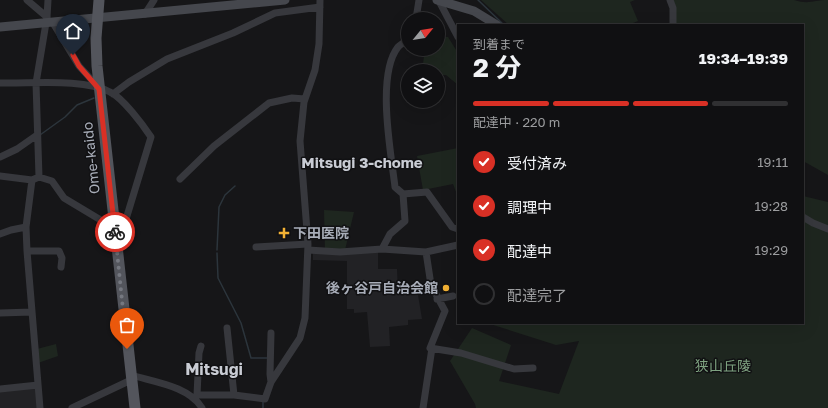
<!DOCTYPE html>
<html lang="ja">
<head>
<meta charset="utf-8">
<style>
	:root { --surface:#101012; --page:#19191b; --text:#f1f3f6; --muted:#9c9d9f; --line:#303032; --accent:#d93025 }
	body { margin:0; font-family:"Golos Text","Noto Sans JP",sans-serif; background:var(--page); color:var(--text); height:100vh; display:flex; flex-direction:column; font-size:15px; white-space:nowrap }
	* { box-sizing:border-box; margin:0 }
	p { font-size:13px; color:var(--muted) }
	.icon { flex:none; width:22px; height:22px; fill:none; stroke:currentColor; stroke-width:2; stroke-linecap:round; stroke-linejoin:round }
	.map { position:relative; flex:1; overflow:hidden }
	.panel { position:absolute; left:457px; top:24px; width:347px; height:300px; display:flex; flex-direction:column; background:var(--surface); border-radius:0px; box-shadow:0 4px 16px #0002,0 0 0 1px var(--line) }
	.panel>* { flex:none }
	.needle { width:26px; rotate:60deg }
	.controls { position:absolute; left:401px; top:12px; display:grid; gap:8px }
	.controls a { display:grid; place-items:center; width:44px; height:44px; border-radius:50%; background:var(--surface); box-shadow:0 4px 16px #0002,0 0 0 1px var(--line); font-size:20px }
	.pin { position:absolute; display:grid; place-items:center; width:34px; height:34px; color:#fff; margin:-41px -17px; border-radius:50% 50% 50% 0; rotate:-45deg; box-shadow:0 0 4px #0007 }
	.pin .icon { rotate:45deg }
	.courier { position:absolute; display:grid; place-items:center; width:40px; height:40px; margin:-20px; border:3px solid #d93025; border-radius:50%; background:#fff; color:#222; box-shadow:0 1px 5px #0007 }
	.overview em { font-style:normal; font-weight:700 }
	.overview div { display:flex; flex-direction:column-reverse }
	.overview { display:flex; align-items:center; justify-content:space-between; height:68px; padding:0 16px }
	h1 { font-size:26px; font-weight:700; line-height:30px }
	.bar { display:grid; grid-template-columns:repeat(4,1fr); gap:6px 4px; align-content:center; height:48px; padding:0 16px }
	.bar i { height:5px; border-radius:3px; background:var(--line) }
	.bar .selected { background:var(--accent) }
	.bar p { grid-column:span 4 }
	ol { padding:0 16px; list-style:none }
	li { display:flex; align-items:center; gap:12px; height:44px }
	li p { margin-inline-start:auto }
	li .icon { padding:4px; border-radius:50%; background:var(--accent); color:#fff; stroke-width:4 }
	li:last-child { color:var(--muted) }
	li i { width:22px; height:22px; border:2px solid var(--line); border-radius:50% }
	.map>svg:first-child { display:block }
	.built { fill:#222225 }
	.green { fill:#1e261f }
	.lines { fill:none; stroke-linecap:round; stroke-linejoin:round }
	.stream { stroke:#2c353c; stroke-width:1.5 }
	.street { stroke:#37383d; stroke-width:7 }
	.secondary { stroke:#45474d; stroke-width:9 }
	.primary { stroke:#53555c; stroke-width:11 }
	.done { stroke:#757880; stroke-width:4; stroke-dasharray:0 7.2 }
	.route { stroke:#d93025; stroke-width:5 }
	.poi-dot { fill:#f2b134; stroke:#111113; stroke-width:1.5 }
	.labels { text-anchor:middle; stroke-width:3; stroke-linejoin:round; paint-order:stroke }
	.street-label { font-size:14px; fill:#a8adb8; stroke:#111113 }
	.poi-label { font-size:14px; font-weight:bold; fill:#a8adb8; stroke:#111113; text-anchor:start }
	.park-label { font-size:14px; fill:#7fa381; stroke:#111113 }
	.neighbourhood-label { font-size:15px; font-weight:bold; fill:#c9ccd4; stroke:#111113 }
	.quarter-label { font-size:16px; font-weight:bold; fill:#c9ccd4; stroke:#111113 }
</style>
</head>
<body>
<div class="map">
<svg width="828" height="408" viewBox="0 0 828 408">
	<rect width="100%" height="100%" fill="#161618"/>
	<path class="built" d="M378,250V269H397L398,292L417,289L422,319L408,320V325L389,327L390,346L370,347L367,312L354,313V309H347V261L313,260V253Z
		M36,388L39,408H0V392Z"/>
	<path class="green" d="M481,0H635L630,2L638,21L633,23L634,25H509Z
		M673,0H794C809,5 813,0 828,0V175L803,161V25H675Z
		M438,37H448L458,53V85L446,75H438V71H422L425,49H438Z
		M458,148V197L453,184L423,190L417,156Z
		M803,196L828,202V408H476L475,404L450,361L472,328L511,345L499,381L559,394L579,341L556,345L487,323H803Z
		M324,210L354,212L345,250L325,251Z
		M56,344L58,356L38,363L37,349Z"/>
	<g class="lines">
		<path class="stream" d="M478,0L504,25
			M632,25V24
			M40,135L65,117L77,105L94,98
			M217,250L219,207L225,195L235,186
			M217,253L218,278L241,323L251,358H267
			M263,408V401"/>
		<path class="street" d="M27,0L47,17
			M670,0L673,8V25
			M439,1L458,37
			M145,14L154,0
			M416,19L419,0
			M53,23L79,66L99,88
			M0,83C31,84 83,78 110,92C123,98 143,125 151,137L123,229L121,232L115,234
			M113,94L129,82L167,59L233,33L275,13L320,7
			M0,157L17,149L37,135
			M0,176L32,180L39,177L52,181L64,198L114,228
			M39,177L36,83L47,17L48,0
			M180,179L214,146L269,103L292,98L305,99
			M32,180L26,227L27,251L40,408
			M403,194L427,192L452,227L458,229
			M803,217L813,223L828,229
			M0,234L11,230L26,227
			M256,247L308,244
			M382,249L390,234L405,221L403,194L395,187C391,153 376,75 398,47C401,44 405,42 408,39
			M308,250L340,252L382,249L426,252L458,245
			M27,251H59L62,258L61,267
			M426,252L431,285L445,311L430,348L461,353L514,369L533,368
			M437,299L453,296
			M0,313L32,312
			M227,328L234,395
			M131,375C154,382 189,386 202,408
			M271,382L270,374L271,333
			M0,389L38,385
			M197,395L199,353L201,346
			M195,397L197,395H234L265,399L271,382L300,338L305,318L308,244L300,141L304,102L315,70L319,44L320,0
			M72,408L131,380
			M423,408L432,348"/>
		<path class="secondary" d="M437,0L474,11L497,25
			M0,27L285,0"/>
		<path class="primary" d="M99,0L96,38L97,66L135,408"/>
	</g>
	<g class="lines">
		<path class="done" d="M115,232L127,349"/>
		<path class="route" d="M73,55L79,66L99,89L115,232"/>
	</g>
	<g class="poi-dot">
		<path d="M282 227h4v4h4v4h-4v4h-4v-4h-4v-4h4z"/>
		<circle cx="446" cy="288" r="4"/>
	</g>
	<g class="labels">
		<g class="street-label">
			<text transform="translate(91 158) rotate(-96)" y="5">Ome-kaido</text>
		</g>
		<g class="poi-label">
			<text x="293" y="238">下田医院</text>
			<text x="438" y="293" text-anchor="end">後ヶ谷戸自治会館</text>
		</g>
		<g class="park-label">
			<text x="723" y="371">狭山丘陵</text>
		</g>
		<g class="neighbourhood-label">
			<text x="362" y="168">Mitsugi 3-chome</text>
		</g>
		<g class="quarter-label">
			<text x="214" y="375">Mitsugi</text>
		</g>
	</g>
</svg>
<div class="controls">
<a><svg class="needle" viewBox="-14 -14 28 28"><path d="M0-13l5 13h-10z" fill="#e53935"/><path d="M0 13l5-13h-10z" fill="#9c9d9f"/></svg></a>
<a><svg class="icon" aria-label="layers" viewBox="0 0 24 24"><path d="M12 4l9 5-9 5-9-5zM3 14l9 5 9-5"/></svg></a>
</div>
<div class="pin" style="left:127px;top:349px;background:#ea580c"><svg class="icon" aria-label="bag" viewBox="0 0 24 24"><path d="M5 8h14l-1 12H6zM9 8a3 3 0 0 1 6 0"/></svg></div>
<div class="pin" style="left:73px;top:55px;background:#1f2937"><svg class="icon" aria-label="home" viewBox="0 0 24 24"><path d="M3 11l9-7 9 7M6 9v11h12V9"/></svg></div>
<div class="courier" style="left:115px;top:232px"><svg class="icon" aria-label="bike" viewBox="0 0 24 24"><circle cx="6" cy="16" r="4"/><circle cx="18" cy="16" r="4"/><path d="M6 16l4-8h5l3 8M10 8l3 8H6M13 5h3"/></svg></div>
<section class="panel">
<div class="overview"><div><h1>2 分</h1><p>到着まで</p></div><em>19:34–19:39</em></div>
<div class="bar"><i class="selected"></i><i class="selected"></i><i class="selected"></i><i></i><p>配達中 · 220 m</p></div>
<ol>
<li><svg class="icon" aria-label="check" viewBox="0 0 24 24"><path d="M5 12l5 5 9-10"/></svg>受付済み<p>19:11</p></li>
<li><svg class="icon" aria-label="check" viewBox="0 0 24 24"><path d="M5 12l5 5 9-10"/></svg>調理中<p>19:28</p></li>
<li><svg class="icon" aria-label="check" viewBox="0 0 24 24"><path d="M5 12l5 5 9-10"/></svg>配達中<p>19:29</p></li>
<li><i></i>配達完了</li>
</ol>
</section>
</div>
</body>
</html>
